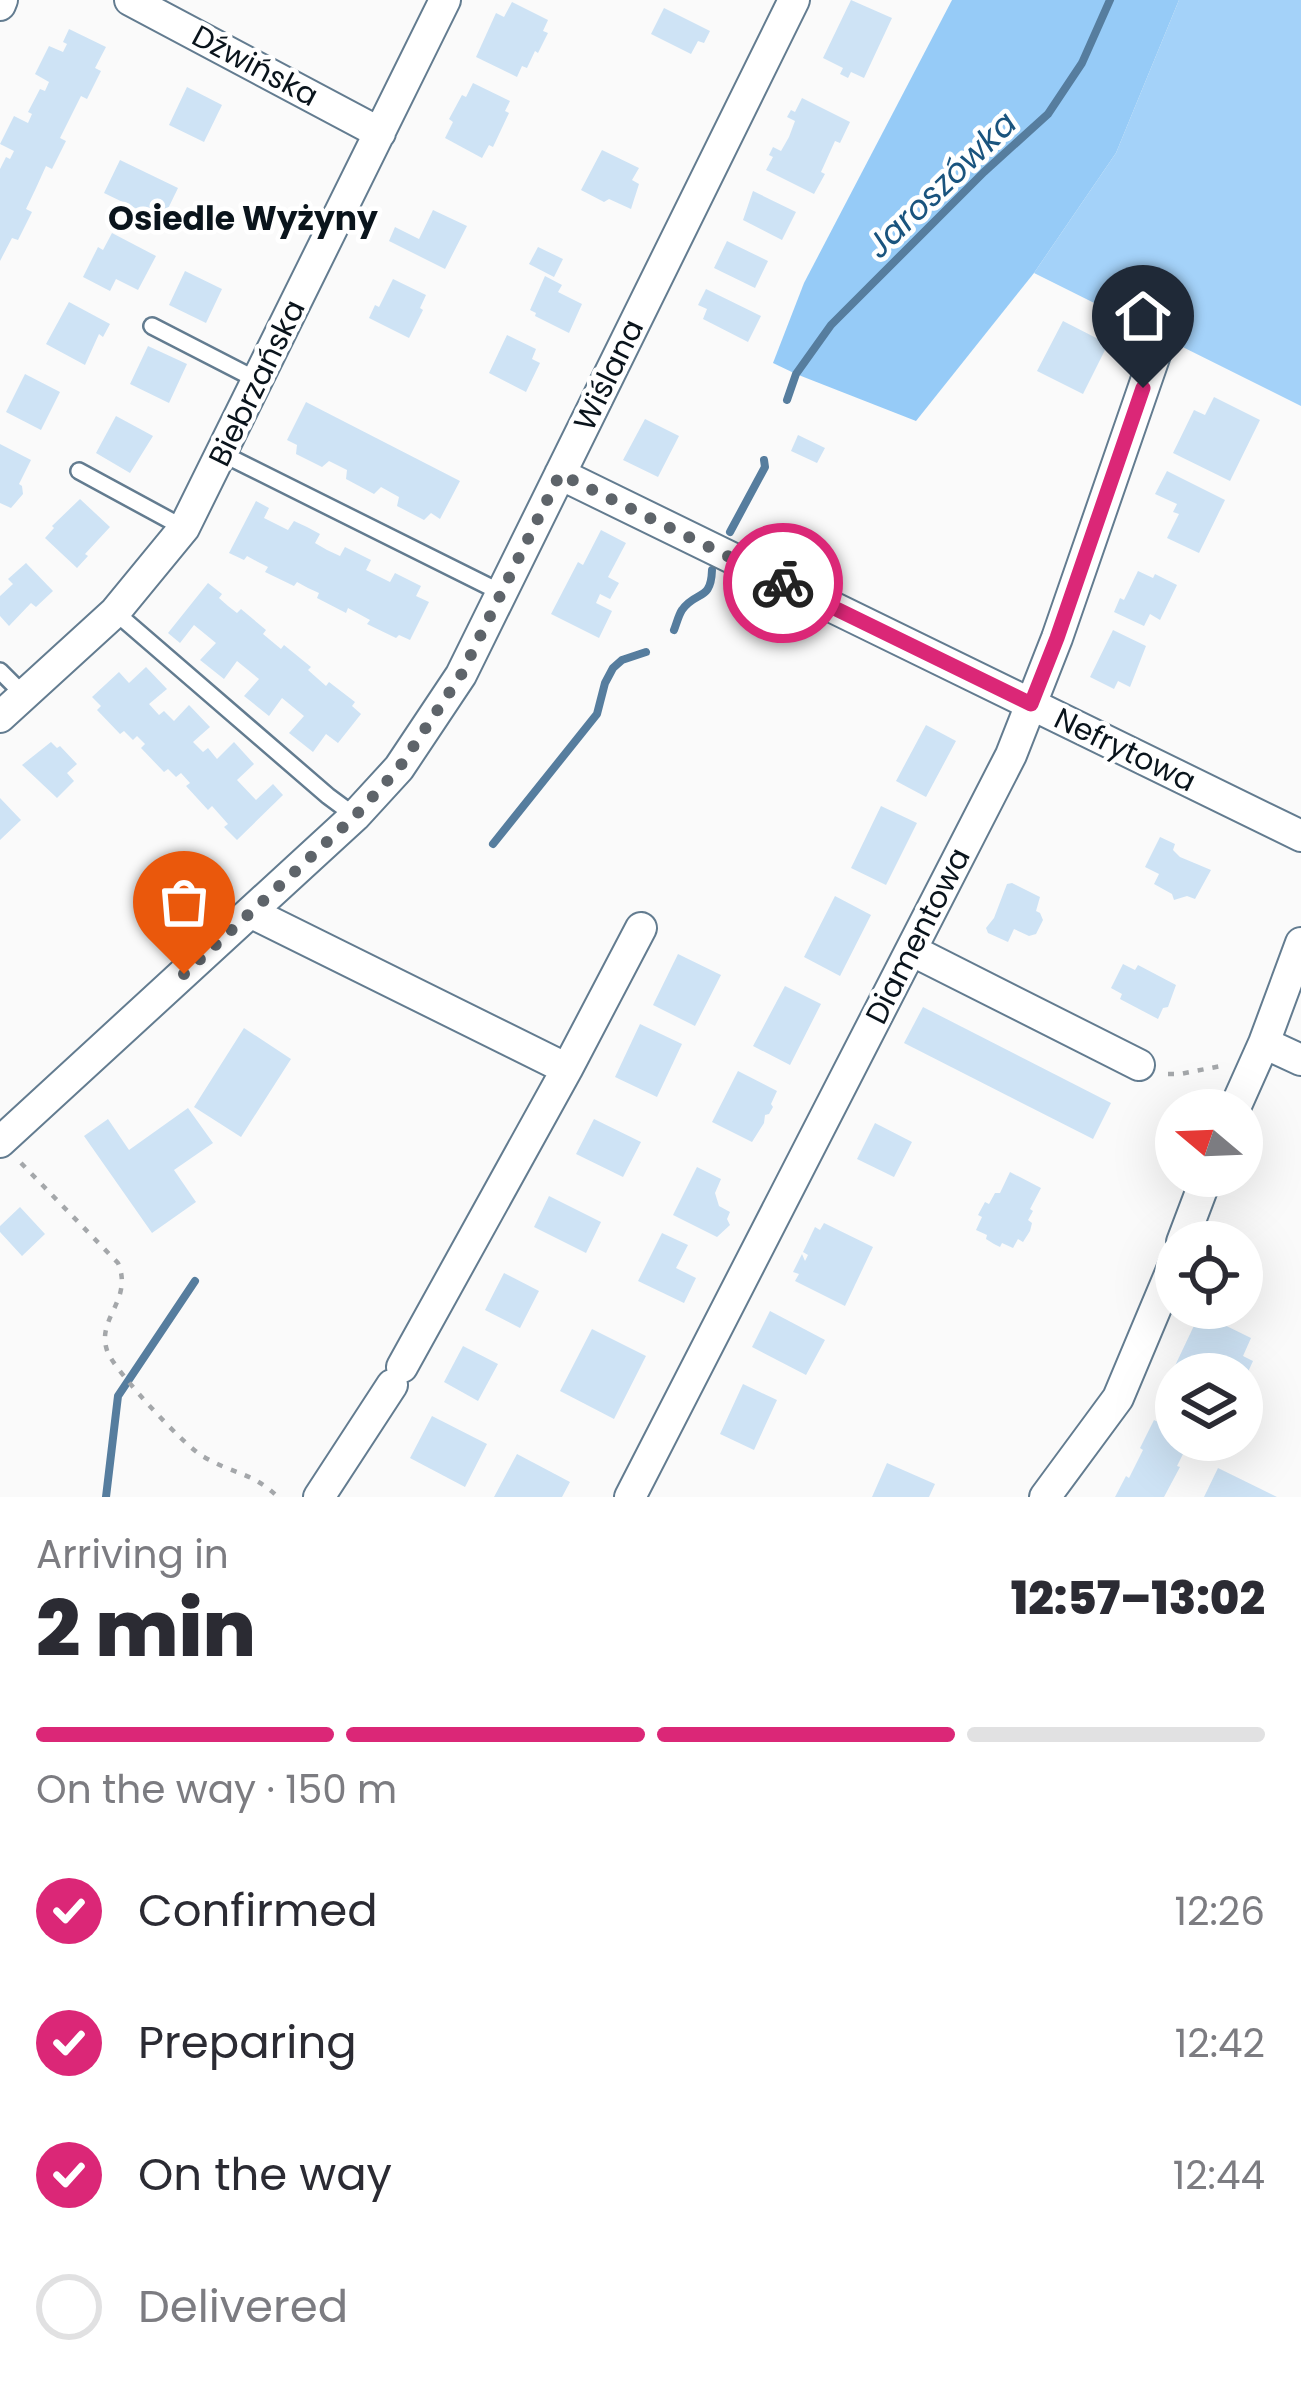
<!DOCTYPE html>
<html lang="en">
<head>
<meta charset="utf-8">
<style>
	:root { --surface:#fff; --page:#f2f2f3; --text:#2b2b33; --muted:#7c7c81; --line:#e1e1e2; --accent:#db2777 }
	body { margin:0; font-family:Poppins,sans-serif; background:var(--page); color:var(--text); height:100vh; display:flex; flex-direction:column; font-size:45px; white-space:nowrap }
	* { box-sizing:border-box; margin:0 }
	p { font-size:39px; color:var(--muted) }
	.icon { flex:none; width:66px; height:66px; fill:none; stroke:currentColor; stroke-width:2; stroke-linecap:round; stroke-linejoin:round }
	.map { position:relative; height:1497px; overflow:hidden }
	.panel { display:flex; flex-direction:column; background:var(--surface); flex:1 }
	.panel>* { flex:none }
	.needle { width:78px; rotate:289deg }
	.buttons { position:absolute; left:1155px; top:1089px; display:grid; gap:24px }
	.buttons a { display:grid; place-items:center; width:108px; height:108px; border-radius:50%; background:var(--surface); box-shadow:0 12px 48px #0002; font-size:60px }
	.pin { position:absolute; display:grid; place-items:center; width:102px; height:102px; color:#fff; margin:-123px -51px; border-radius:50% 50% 50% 0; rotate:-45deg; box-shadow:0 0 12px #0007 }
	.pin .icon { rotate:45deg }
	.courier { position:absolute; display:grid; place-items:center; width:120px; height:120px; margin:-60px; border:9px solid #db2777; border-radius:50%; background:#fff; color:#222; box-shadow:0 3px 15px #0007 }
	.overview em { font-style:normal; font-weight:800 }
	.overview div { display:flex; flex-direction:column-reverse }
	.overview { display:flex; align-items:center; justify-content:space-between; height:204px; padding:0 36px }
	h1 { font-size:78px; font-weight:800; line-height:90px }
	.bar { display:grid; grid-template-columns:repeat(4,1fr); gap:18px 12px; align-content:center; height:144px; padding:0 36px }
	.bar i { height:15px; border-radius:9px; background:var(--line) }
	.bar .current { background:var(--accent) }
	.bar p { grid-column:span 4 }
	ol { padding:0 36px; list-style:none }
	li { display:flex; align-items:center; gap:36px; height:132px }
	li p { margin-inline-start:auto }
	li .icon { padding:12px; border-radius:50%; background:var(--accent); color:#fff; stroke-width:4 }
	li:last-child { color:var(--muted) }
	li i { width:66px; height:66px; border:6px solid var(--line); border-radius:50% }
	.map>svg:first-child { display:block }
	.green { fill:#a4d2f9 }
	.forest { fill:#96cbf7 }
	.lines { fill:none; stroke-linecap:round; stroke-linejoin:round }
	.stream { stroke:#567d9e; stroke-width:8 }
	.building { fill:#cee3f5 }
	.lane-casing { stroke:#637c90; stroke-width:20 }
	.street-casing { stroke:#637c90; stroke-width:34 }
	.path { stroke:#a4a7aa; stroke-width:4.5; stroke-dasharray:6 9; stroke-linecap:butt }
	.lane { stroke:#fff; stroke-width:15 }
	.street { stroke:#fff; stroke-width:30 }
	.done { stroke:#5e646a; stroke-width:12; stroke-dasharray:0 21.6 }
	.route { stroke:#db2777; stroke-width:15 }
	.labels { text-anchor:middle; stroke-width:9; stroke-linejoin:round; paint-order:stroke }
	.street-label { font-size:30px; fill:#0a141c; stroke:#fff }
	.water-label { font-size:33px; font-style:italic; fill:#1a547e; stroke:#fff }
	.neighbourhood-label { font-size:33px; font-weight:bold; fill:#0a141c; stroke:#fff }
</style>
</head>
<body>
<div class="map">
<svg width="1301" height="1497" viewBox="0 0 1301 1497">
	<rect width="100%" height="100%" fill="#fafafa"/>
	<path class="green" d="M1179,0H1301V406L1034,273L1116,153Z"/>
	<path class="forest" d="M952,0H1179L1116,153L1034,273L916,421L796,374L773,363L804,283Z"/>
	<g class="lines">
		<path class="stream" d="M787,400L796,374L831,325L984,172L1048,114L1082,63L1110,0
			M730,532L765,467L764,460
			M674,630C676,625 679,614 682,610C696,590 711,602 712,570
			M493,844L597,714L605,683L613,668L622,660L646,652
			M106,1497L118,1396L195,1281"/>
	</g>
	<path class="building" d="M851,0L892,18L864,78L851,72L848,78L840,74L843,68L823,58Z
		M512,2L548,20L543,31L548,33L538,53L535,51L527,68L522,66L517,77L476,57L496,13L504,17Z
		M664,8L710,31L704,43L698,41L691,54L651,34Z
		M69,29L106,47L95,68L101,71L87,99L81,96L60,138L66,141L52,169L46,166L36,188L26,209L32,212L18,240L12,238L0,261V169L6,157L10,159L14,151L0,144L14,116L28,123L32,114L28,112L40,89L45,91L49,82L35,74L49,46L63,52L67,44L63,42Z
		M473,83L510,101L505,111L509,113L493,147L489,145L482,158L445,138L453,122L449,119L462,95L466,97Z
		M187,87L222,105L204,142L169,125Z
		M802,98L850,122L840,143L835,141L821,172L825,174L814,194L766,170L773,157L769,155L773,147L781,151L789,137L795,121L787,117L791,110L795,112Z
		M602,150L639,168L632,180L639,184L631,209L609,199L604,202L581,190Z
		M120,160L178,188L162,221L104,193Z
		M753,191L796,212L782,240L743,220Z
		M433,210L467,226L445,269L389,241L395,227L419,239Z
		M112,233L156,256L138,290L116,279L110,291L83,277L98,247L103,250Z
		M727,241L768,261L755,288L714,268Z
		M538,247L563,259L554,277L529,264Z
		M185,271L222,289L206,323L169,305Z
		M545,276L562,285L558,292L582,304L569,333L535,316L536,313L530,310Z
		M393,279L426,295L420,308L423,310L409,338L369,318L375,305L379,307Z
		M706,289L761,316L748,342L703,319L707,309L698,305Z
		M69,302L110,324L103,337L99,334L85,365L46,344Z
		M1063,321L1108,344L1083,394L1037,371Z
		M507,335L536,349L532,359L540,363L526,392L489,373Z
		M148,346L187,364L169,403L130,384Z
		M25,374L60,392L41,430L6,412Z
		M1214,397L1260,420L1230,481L1173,453L1194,410L1205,415Z
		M306,402L460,481L440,519L431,513L424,520L397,506L399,497L381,487L374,494L346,479L347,470L329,461L322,467L296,454L297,445L287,440Z
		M116,416L153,436L130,473L96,453Z
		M645,419L679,436L658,477L623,460Z
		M798,435L825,448L817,463L791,451Z
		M0,444L31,460L19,484L22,486L23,494L11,508L0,503Z
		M1167,471L1225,500L1199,553L1167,538L1179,514L1173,512L1177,504L1155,494Z
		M80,499L110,527L85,554L88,556L77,568L45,538L54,528L52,526Z
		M256,501L269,508L264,518L288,530L294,521L307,527L320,534L315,543L327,550L340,556L345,547L371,560L366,570L390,582L395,573L421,586L416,596L429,602L410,640L399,635L396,638L367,624L370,620L348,608L346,613L317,598L319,593L308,588L297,582L294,586L265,572L268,567L258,562L247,556L244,560L229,553Z
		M601,530L626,543L608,577L619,583L610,599L600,594L596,603L612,611L599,638L551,614L578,562L583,565Z
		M26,563L53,591L36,607L31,603L9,626L0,616V596L13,584L8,579Z
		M1138,571L1153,578L1155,574L1177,585L1160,620L1150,614L1144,626L1114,612L1120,598L1124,600Z
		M208,583L222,594L219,598L228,606L237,613L241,609L266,630L263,634L281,649L284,645L311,667L308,670L326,686L329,682L355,702L352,706L361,714L338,743L326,734L313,752L289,733L304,716L282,698L269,716L244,696L259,679L237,661L224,679L200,660L216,643L194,625L180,643L168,633Z
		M1113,630L1146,646L1130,687L1118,681L1114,689L1090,677Z
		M146,667L167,689L149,704L159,715L164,711L174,721L189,705L210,727L193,742L203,752L208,748L217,759L234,742L254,764L237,780L256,800L273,784L283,795L237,840L224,827L228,824L212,806L208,810L186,786L190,783L181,773L176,777L168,769L164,772L141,748L145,744L137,736L133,740L124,731L120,734L97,710L101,706L92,697L119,672L129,683Z
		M926,725L956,741L926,797L896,781Z
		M51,742L57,748L60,746L77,764L67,773L74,781L57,798L22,765Z
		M0,798L21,820L0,840Z
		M881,806L917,823L886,885L851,868Z
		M1160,837L1175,844L1173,850L1180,857L1211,870L1195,899L1187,896L1174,900L1172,894L1154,884L1159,874L1145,867Z
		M1012,883L1040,897L1036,911L1040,913L1043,920L1036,934L1029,936L1014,929L1008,942L988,933L986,928L994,918L1007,884Z
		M835,896L871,915L840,976L804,957Z
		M678,954L721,975L695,1026L653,1005Z
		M1123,964L1135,970L1138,965L1176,985L1168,1007L1163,1008L1158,1019L1120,999L1122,994L1111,988Z
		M785,986L821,1004L790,1065L753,1046Z
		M923,1007L1111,1103L1093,1139L904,1043Z
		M640,1024L682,1044L657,1097L615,1077Z
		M244,1028L291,1059L241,1137L194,1107Z
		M738,1071L777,1091L771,1104L773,1107L769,1114L765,1115L764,1123L752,1142L712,1122Z
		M188,1108L213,1143L174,1170L196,1202L152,1233L84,1136L108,1119L129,1150Z
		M594,1119L641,1142L623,1177L576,1154Z
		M875,1123L912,1142L894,1177L857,1159Z
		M697,1167L721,1179L715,1193L719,1206L730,1212L727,1219L730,1225L717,1237L673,1215Z
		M1010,1172L1041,1188L1030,1209L1033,1211L1028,1220L1032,1223L1030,1231L1023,1242L1018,1239L1013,1248L1002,1243L1000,1247L994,1244L986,1239L987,1235L976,1230L982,1217L978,1215L985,1202L989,1204L995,1193H1000Z
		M549,1196L601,1222L586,1253L534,1227Z
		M20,1207L45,1234L22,1256L0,1232V1226Z
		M824,1223L873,1247L845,1306L795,1281L799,1274L793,1272L802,1254L805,1261L808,1255L803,1252L815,1227L820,1230Z
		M662,1233L688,1245L676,1268L696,1278L684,1303L638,1281Z
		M504,1273L539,1291L520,1328L485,1310Z
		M770,1311L825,1340L806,1375L752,1347Z
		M1200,1313L1251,1338L1243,1356L1253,1361L1242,1385V1374H1182L1173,1370Z
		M592,1329L646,1356L614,1419L560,1391Z
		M463,1346L498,1364L478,1401L444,1382Z
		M743,1384L777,1400L754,1450L720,1434Z
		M432,1416L487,1444L465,1487L410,1458Z
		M1154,1420L1176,1431V1440H1190L1177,1466L1180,1467L1164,1497H1115L1126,1476L1129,1478L1143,1450L1140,1448Z
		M517,1454L570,1482L562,1497H494Z
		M887,1463L935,1484L929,1497H872Z
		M1218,1468L1277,1497H1204Z"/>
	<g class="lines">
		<g class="lane-casing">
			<path id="lane" d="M152,326L259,381
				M223,454L502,593
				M79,471L184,528
				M115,612L328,796L355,816
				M0,671L24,695"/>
		</g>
		<g class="street-casing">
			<path id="street" d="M130,0L380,133
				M0,5L2,0
				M560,474L1301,836
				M0,717L115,612L184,528L445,0
				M252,913L567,1069
				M911,950L1139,1065
				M1264,1043L1301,1060
				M1234,1110L1264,1043L1301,943
				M0,1142L355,816L399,768L461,675L794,0
				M1182,1242L1207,1176
				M402,1367L567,1069L641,928
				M319,1497L392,1385
				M630,1497L1011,755L1057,638L1156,352
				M1045,1497L1118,1398L1176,1260"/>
		</g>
		<path class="path" d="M1168,1074H1180L1221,1066
			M21,1163L118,1263C134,1301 94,1319 108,1353C117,1373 185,1447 204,1457C233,1474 252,1472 278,1497"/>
		<use href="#lane" class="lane"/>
		<use href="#street" class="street"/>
	</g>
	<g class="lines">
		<path class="done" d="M184,974L355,816L399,768L461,675L560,474L783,583"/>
		<path class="route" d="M783,583L1031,704L1057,638L1143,388"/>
	</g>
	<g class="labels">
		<g class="street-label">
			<text transform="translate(255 66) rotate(28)" y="10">Dźwińska</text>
			<text transform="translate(609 375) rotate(-64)" y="10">Wiślana</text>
			<text transform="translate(257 383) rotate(-64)" y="10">Biebrzańska</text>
			<text transform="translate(1125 750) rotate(26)" y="10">Nefrytowa</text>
			<text transform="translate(918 936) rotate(-63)" y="10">Diamentowa</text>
		</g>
		<g class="water-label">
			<text transform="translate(941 184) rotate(-44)" y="12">Jaroszówka</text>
		</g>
		<g class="neighbourhood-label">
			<text x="243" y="230">Osiedle Wyżyny</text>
		</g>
	</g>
</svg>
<div class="buttons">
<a><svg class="needle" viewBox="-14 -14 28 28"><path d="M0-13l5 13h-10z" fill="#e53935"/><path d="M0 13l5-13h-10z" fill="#7c7c81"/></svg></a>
<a><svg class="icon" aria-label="locate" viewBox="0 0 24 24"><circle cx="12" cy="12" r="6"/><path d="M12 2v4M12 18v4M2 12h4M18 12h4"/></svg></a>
<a><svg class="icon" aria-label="layers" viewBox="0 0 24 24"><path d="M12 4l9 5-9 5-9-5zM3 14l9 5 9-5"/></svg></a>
</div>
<div class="pin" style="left:184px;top:974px;background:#ea580c"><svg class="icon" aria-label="bag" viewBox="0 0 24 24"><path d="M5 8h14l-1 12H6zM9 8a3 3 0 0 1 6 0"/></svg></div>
<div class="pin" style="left:1143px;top:388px;background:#1f2937"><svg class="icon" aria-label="home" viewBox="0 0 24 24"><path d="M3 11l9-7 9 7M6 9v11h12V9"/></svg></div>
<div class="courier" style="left:783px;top:583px"><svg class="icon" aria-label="bike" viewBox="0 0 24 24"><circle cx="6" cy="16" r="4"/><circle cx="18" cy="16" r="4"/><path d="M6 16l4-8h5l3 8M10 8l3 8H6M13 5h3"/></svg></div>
</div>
<section class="panel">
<div class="overview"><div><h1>2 min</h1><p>Arriving in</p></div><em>12:57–13:02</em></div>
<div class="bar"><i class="current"></i><i class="current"></i><i class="current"></i><i></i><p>On the way · 150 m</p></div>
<ol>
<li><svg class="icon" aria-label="check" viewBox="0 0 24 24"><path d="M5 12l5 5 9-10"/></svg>Confirmed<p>12:26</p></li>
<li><svg class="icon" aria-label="check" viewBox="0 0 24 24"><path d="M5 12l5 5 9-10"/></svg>Preparing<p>12:42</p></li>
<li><svg class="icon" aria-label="check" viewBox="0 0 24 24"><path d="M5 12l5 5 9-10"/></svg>On the way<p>12:44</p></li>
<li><i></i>Delivered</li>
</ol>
</section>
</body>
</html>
